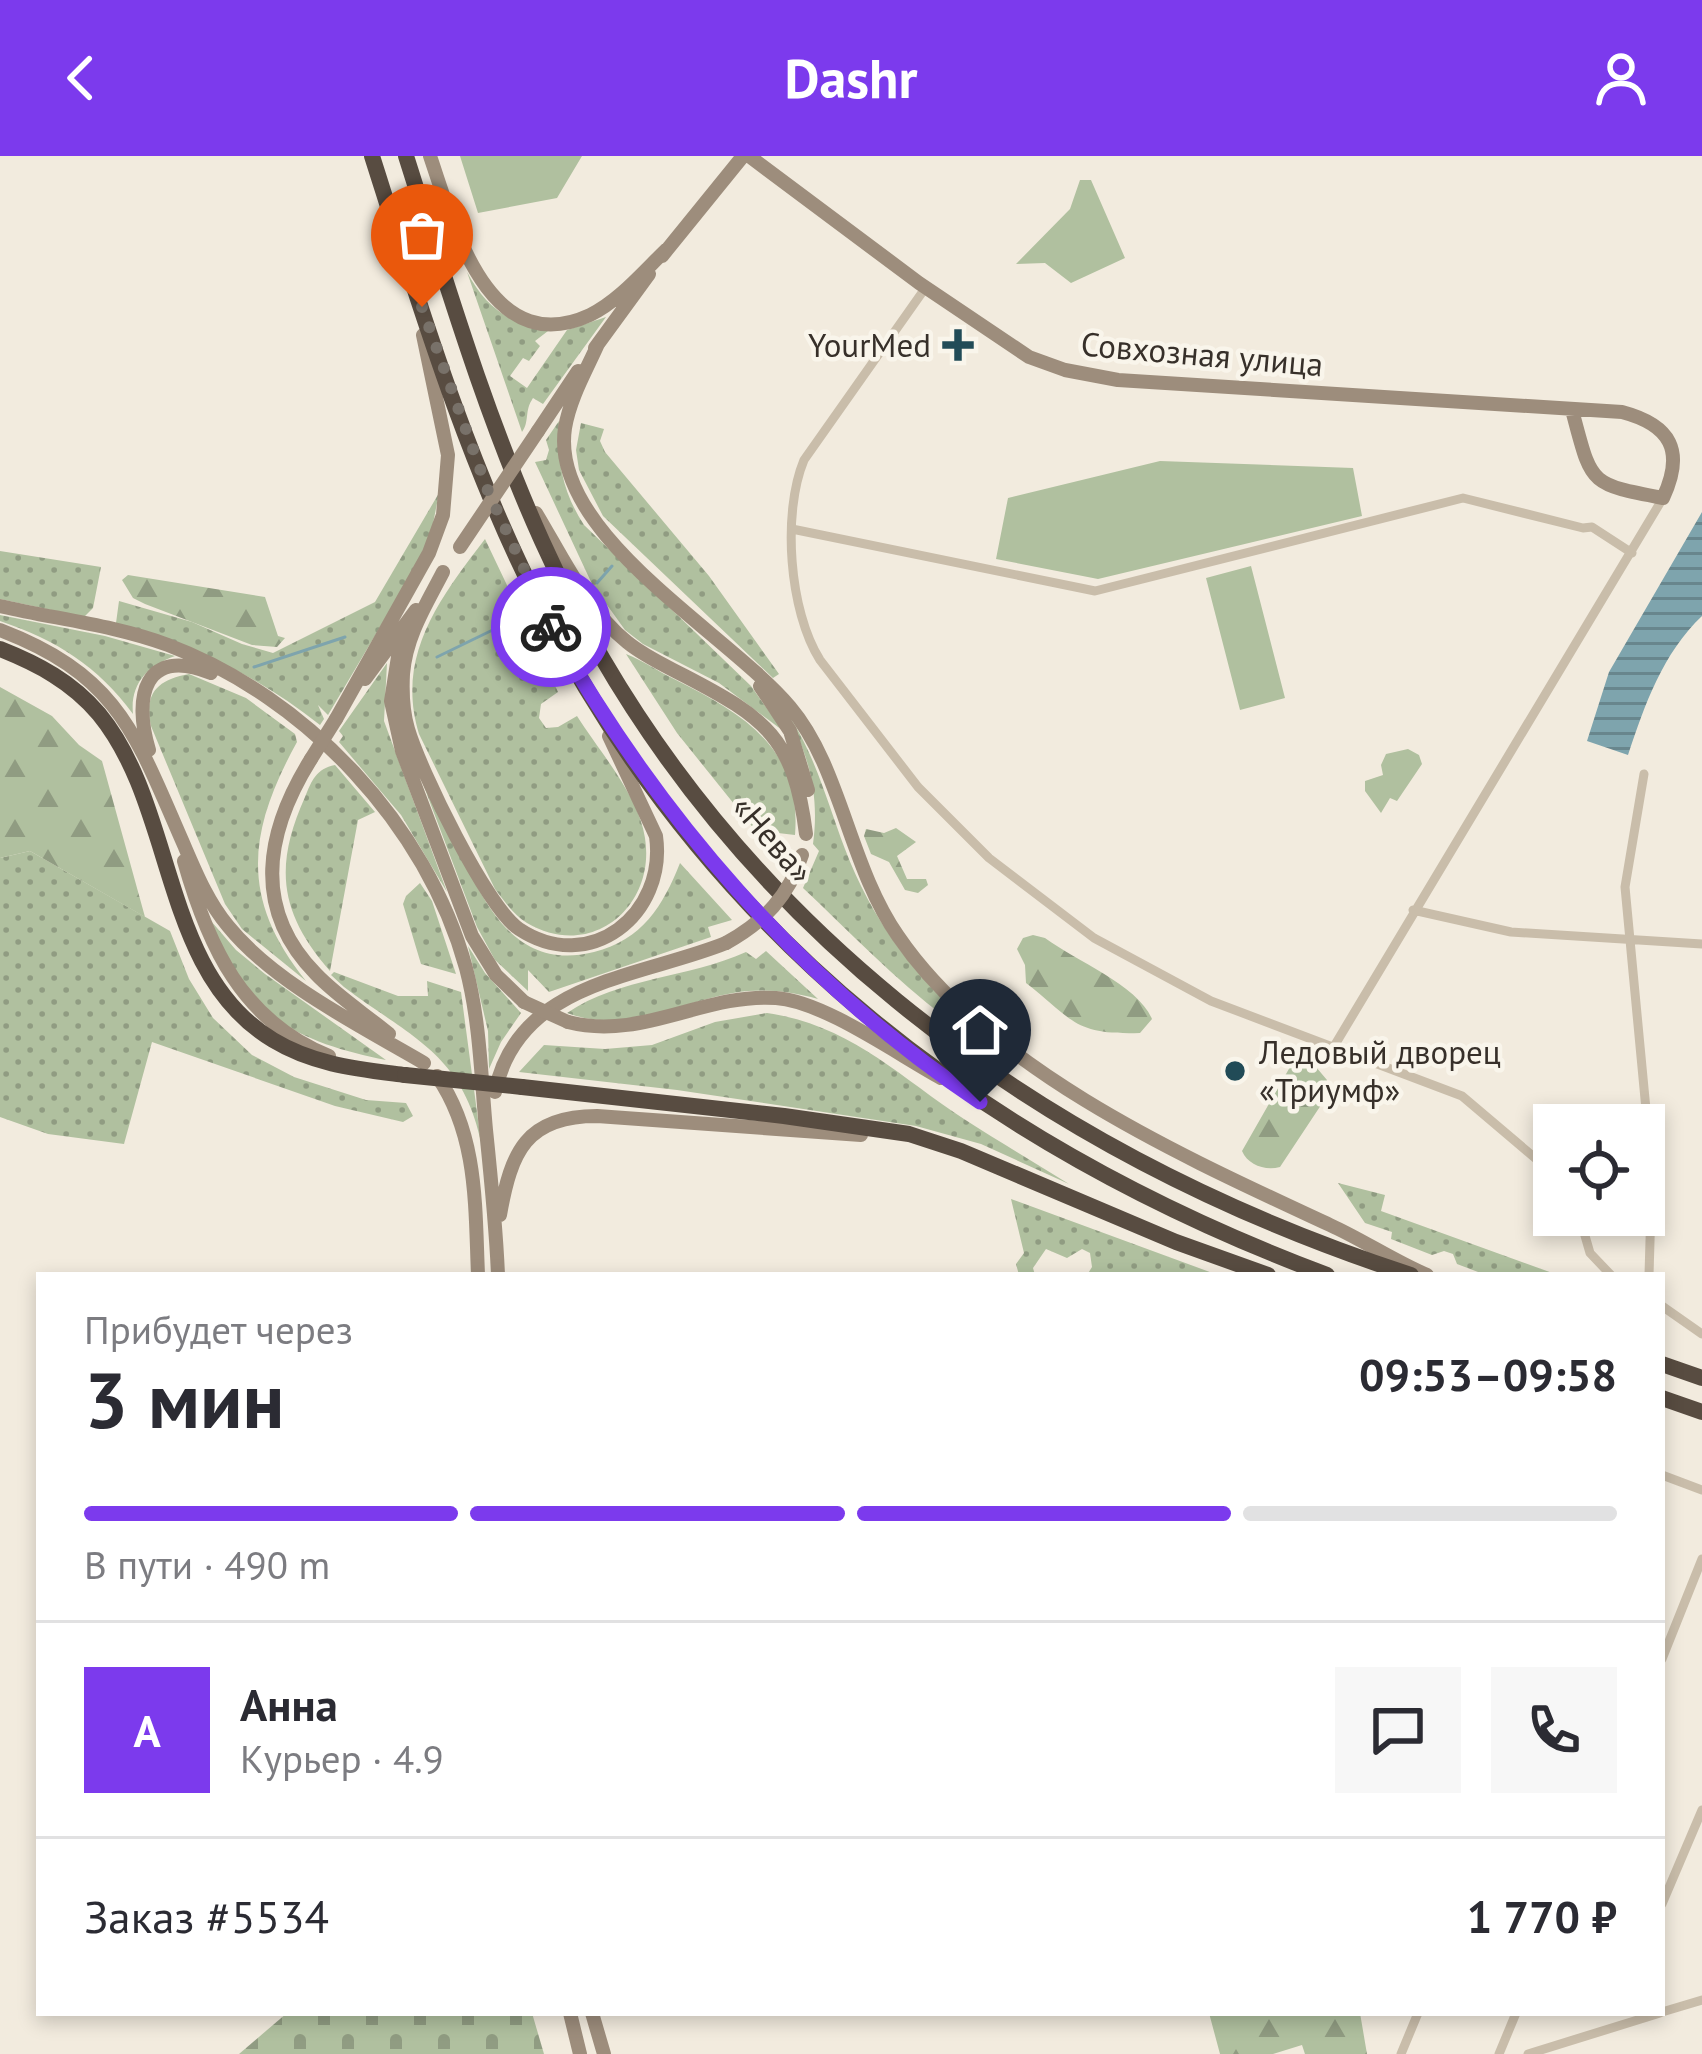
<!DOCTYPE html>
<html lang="ru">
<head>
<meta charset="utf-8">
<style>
	:root { --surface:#fff; --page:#f7f7f7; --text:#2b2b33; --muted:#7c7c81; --line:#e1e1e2; --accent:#7c3aed }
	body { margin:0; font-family:"PT Sans",sans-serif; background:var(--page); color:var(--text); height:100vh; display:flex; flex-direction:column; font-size:45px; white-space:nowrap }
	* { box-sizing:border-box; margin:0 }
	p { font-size:39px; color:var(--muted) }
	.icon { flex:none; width:66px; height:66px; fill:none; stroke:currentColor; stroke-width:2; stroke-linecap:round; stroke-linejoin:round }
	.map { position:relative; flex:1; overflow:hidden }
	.sheet { position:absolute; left:36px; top:1116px; width:1629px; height:744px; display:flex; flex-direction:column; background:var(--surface); border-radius:0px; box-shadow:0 6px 18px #0003 }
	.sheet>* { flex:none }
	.tools { position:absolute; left:1533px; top:948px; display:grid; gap:24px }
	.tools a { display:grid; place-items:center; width:132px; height:132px; border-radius:0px; background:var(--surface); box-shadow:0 6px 18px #0003; font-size:60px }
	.pin { position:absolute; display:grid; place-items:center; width:102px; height:102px; color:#fff; margin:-123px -51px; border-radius:50% 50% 50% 0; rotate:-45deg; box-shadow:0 0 12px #0007 }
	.pin .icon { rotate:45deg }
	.courier { position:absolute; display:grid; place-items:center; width:120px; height:120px; margin:-60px; border:9px solid #7c3aed; border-radius:50%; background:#fff; color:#222; box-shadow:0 3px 15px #0007 }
	.summary em { font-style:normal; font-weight:700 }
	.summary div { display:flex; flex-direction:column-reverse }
	.summary { display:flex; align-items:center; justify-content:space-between; height:204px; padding:0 48px }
	h1 { font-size:78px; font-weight:700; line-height:90px }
	.bar { display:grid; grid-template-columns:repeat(4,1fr); gap:18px 12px; align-content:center; height:144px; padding:0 48px }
	.bar i { height:15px; border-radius:9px; background:var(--line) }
	.bar .selected { background:var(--accent) }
	.bar p { grid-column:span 4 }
	.line { display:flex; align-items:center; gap:30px; padding:0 48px; border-top:3px solid var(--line) }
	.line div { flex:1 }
	.round { display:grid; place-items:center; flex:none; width:126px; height:126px; border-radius:0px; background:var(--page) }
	header { display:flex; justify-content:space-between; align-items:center; height:156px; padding:0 48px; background:var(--accent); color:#fff; font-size:54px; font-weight:700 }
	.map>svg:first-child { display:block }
	.grass { fill:url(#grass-dots) }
	.forest { fill:url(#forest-firs) }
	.cemetery { fill:url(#cemetery-stones) }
	.green { fill:#b0c09f }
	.water { fill:url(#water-rules) }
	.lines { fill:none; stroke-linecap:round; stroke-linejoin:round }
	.stream { stroke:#7ea4ad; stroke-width:3 }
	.street { stroke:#c9bdaa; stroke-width:9 }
	.secondary { stroke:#9d8d7c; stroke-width:14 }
	.highway { stroke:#584c41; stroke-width:16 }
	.secondary-bridge { stroke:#9d8d7c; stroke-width:14 }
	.highway-bridge { stroke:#584c41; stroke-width:16 }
	.done { stroke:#787169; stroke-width:12; stroke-dasharray:0 21.6 }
	.route { stroke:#7c3aed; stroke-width:15 }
	.poi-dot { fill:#214b57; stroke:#f9f5eb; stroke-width:4.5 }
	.labels { text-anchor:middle; stroke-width:9; stroke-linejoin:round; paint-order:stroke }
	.poi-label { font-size:33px; fill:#37302a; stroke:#f9f5eb; text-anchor:end }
	.street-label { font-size:33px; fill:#37302a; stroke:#f9f5eb }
</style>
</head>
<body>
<header><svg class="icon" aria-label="back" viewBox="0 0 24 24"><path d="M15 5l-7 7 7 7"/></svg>Dashr<svg class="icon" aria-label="person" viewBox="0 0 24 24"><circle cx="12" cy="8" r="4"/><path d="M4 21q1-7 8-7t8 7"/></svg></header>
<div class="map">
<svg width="1702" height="1898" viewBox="0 0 1702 1898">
	<defs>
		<pattern id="grass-dots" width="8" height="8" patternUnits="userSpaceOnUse" patternTransform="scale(3)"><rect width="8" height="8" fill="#b0c09f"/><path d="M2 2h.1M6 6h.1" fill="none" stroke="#909c82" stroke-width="1.8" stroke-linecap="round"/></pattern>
		<pattern id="forest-firs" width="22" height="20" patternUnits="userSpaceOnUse" patternTransform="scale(3)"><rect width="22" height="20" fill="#b0c09f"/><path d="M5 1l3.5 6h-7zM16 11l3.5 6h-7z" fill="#909c82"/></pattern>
		<pattern id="cemetery-stones" width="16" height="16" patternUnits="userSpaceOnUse" patternTransform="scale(3)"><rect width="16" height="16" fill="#b0c09f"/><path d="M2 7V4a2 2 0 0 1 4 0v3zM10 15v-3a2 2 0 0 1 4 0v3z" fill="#909c82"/></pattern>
		<pattern id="water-rules" width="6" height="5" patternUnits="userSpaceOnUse" patternTransform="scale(3)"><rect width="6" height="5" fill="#7ea4ad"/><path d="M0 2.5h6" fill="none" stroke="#68868d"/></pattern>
	</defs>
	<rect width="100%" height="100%" fill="#f2ebde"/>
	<path class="grass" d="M467,116C486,152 509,167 548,175L535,185L540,190L529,205L523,202L510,220L527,232L567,174L606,161L543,248L533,242C524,255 530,265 522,276Z
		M559,265C557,305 562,335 584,369L751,530L782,574L719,527L643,488L625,474L592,428L535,306L546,304L549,294L546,284Z
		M581,267L604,273L600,285L605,296L709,420L779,518L773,522L603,360L579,314L576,294Z
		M439,337L431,378L412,417L328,559L318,549L324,563L320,569C258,520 192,488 116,467L119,445L192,466L242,488L273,497L375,446Z
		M485,383L558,536L541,548L539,562L546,572L558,571L577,560C599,595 639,640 645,682C656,751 591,805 527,767C513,758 505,746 495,733L419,578C395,500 440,442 485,383Z
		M0,395L101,411L93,452L84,461L0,443Z
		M0,459L105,480L175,500C147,510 130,528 133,558C98,510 56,484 0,465Z
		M626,498C642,504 659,516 676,524C744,558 802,593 795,679L778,677L786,702L783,709L677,577Z
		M387,507L384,565L447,736L401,659L339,586L343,580L339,575Z
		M189,518L246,542L295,578L297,586C248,675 239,742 306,825L242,773L225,748L151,570C144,537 157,524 189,518Z
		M783,551C814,594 826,643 845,693C879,783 938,848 1014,904C934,866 867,792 803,732L819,695L813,688C820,637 808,595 783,551Z
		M414,604C429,635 444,665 459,696C488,753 517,815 594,796C642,784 663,750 680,707L732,764L708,771L711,781L549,836L528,814V835L495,804L477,771Z
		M335,609L375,656L358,664L330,815C279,757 274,710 305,641C312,624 316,613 335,609Z
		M30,695L170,775L189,823L213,862L252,899L294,921L366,944L406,947L413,960L403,966L335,950L152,886L124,988L48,978L0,961V702Z
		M420,727L432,745L456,818L421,808L403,748L406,740Z
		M205,758L236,794L265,818L386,904C332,893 281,878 245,833C228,812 218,781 205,758Z
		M468,790L485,817L521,857L501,886L489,913L488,875Z
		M766,795L818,843C789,835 763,832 733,837C677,847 625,878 567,857C620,821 689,822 746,796L756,803Z
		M334,816L398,840H428L427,825L461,836L481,986C462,897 410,881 344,831L331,819Z
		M767,857C850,869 897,919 964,963C998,985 1034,1006 1069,1028L981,988L916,970L677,934L519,916L544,889L605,893L652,889L715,866Z
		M1338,1027L1385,1039L1381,1055L1558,1119H1486L1457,1108L1453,1098L1444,1095L1432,1099L1391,1083L1392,1076L1365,1067Z
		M1011,1043L1218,1119H1087L1092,1111L1090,1097L1082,1093L1067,1102L1046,1093L1033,1112L1035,1119H1019L1016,1108L1024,1097Z"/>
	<path class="forest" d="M128,419L265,441L278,480L285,482L277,491L252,489L145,448L133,442L122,424Z
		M0,531L52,560L79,589L102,605L145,761L30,695L0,702Z
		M896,672L916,686L897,700L907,723H926L928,729L918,737L905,734L889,706L871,698L864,680L866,673L884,677Z
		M1033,779L1045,782C1076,805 1138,829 1152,863L1140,877C1073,879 1074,864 1026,827L1025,809L1017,793L1023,782Z
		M1302,908L1316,911L1327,924L1325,943L1280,1011C1265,1015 1248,1009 1242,995L1290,911Z
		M1209,1857H1360L1367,1898H1305L1302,1889L1273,1898H1220Z"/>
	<path class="cemetery" d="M287,1857H532L544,1898H239Z"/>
	<path class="green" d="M460,0H582L557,42L478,57Z
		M1080,24H1091L1125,102L1071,127L1045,107L1016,108L1070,53Z
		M1160,305L1353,312L1362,360L1098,423L996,403L1008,342Z
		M1251,410L1285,542L1240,554L1206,422Z
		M1408,593L1419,599L1422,608L1397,645L1390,642L1381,657L1365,635V625L1383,619L1381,609L1386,598Z"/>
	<path class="water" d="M1702,356V460C1663,497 1645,548 1628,599L1587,585L1609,516Z"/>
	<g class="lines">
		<path class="stream" d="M597,427L612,410
			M437,501L505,468L519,469
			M254,511L345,481"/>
		<path class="street" d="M926,131L804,304C782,357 789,455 820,504L918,631L989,702L1094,782L1211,845L1462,940L1554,1018
			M792,373L1095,435L1463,342L1583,372L1592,371L1632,397
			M1644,618L1625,731L1652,1017L1649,1119
			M1413,754L1511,776L1702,788
			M1333,892L1663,342
			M1579,1059L1590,1097L1611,1119
			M1662,1150L1702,1178
			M1662,1319L1702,1334
			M1662,1503L1702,1403
			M1662,1748L1702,1654
			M1662,1856L1702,1844
			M1401,1898L1418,1857
			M1499,1898L1516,1857
			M1528,1898L1660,1857"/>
		<path class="secondary" d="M430,0C453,67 488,206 590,159C619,145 644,115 667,93
			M749,0L919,127L1029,201L1065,214L1118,224L1622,256C1671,269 1685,295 1663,342C1587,328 1592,328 1572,254
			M662,100L743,0
			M598,188C586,215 570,242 565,272C549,378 728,477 790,551C841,611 849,710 898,780C990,915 1186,1002 1330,1069C1363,1084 1394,1105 1427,1119
			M595,192L649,118
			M538,275L578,215
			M536,357C562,400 587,454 627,486C644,500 664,509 683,519C766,562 794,582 806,678
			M443,416C426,449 406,480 403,518C402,537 403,556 408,573C420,614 487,752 519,773C590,820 667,758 656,680L609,580
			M0,450C56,463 114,469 168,489C306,541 427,669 466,812C480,865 481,920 486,974C491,1022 496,1070 498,1119
			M0,474C120,520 136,580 184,689C196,717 208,746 228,770C274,827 361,870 424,907
			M400,488L391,545L402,595L472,780L496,819L524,846
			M365,523L416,454
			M760,530L790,575L808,634
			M336,563L429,397L443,359L448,299L423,179
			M149,594C133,541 144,490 211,517
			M311,603C266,675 251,752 316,818C338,841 365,858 389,878
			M184,705C208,790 242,865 329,900
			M568,866C641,885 704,837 776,842C823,845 897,898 941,922
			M437,920C478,979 475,1050 478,1119
			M495,936C518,825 639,822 726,787
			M500,1059C511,996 526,960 597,960L861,979
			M570,1857L580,1898
			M592,1857L604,1898"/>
		<path class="highway" d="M372,0C421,154 469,313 544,457C714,785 986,991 1327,1119
			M406,0C447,129 486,261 542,385C709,756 1031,995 1411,1119
			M0,493C38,508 72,526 99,558C177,653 160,816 273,884C314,909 359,913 405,919
			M522,931L784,960L909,978L961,995L1176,1086L1268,1119
			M1662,1208L1702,1222
			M1662,1242L1702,1256"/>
		<path class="secondary-bridge" d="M460,391L538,275
			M311,603L336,563
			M726,787C764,766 789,740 802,699
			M524,846L568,866"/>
		<path class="highway-bridge" d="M405,919L522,931"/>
	</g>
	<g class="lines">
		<path class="done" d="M422,151L488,335L551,471"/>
		<path class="route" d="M551,471C657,660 799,825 980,946"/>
	</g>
	<g class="poi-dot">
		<path d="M952 171h12v12h12v12h-12v12h-12v-12h-12v-12h12z"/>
		<circle cx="1235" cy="915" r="12"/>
	</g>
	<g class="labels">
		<g class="poi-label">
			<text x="931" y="201">YourMed</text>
			<text x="1259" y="908" text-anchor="start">Ледовый дворец<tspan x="1259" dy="38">«Триумф»</tspan></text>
		</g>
		<g class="street-label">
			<text transform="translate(1202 198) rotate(5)" y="12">Совхозная улица</text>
			<text transform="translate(773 683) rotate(49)" y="12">«Нева»</text>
		</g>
	</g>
</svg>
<div class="tools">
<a><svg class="icon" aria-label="locate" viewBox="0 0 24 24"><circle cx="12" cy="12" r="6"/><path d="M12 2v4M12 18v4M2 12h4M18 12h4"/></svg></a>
</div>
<div class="pin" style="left:422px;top:151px;background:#ea580c"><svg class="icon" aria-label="bag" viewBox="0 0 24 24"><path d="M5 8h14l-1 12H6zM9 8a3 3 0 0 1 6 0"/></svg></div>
<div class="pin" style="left:980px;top:946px;background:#1f2937"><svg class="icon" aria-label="home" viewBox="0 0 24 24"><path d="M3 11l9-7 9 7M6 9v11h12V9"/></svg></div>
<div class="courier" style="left:551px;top:471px"><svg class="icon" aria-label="bike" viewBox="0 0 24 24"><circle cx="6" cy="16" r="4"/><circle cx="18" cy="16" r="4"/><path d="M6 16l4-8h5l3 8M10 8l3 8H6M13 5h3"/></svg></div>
<section class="sheet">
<div class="summary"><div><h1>3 мин</h1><p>Прибудет через</p></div><em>09:53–09:58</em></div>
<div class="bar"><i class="selected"></i><i class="selected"></i><i class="selected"></i><i></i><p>В пути · 490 m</p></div>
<div class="line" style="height:216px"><b class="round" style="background:var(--accent);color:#fff">А</b><div><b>Анна</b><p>Курьер · 4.9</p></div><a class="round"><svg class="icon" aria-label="chat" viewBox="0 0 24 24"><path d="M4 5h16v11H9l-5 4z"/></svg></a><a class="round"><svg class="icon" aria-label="phone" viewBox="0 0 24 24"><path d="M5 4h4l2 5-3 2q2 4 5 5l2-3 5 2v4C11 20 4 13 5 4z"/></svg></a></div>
<div class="line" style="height:156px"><div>Заказ #5534</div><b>1 770 ₽</b></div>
</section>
</div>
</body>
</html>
